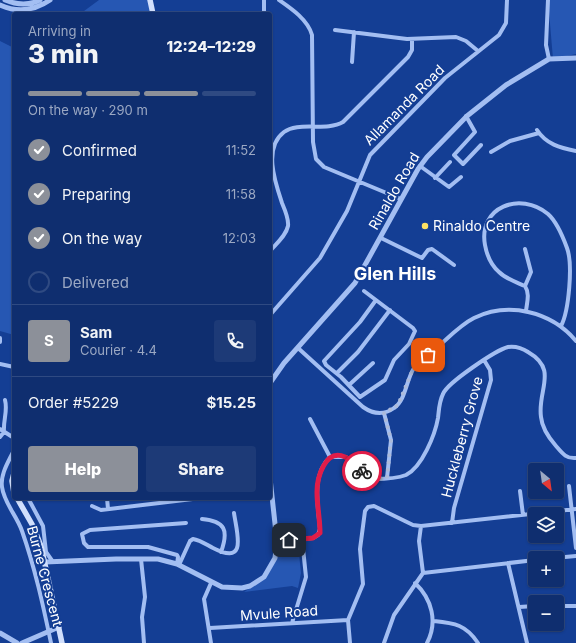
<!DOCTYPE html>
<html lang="en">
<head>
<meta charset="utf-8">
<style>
	:root { --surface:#0f2e6f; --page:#1d3a77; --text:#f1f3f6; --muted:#9ba8c3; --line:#2f4a82; --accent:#8c9099 }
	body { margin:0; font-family:Inter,sans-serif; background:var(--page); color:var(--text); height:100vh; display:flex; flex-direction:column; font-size:15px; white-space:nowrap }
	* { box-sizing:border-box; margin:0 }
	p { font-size:13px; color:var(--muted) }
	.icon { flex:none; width:22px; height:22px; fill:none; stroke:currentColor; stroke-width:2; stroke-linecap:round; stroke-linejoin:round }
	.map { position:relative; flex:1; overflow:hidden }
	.details { position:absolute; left:12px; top:12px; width:260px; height:488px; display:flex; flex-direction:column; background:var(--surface); border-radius:4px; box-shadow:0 1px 3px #0004,0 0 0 1px var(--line) }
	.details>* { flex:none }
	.needle { width:26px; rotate:151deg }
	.buttons { position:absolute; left:528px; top:463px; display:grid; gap:8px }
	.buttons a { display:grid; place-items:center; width:36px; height:36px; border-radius:4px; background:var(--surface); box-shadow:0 1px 3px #0004,0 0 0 1px var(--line); font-size:20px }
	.pin { position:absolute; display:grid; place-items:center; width:34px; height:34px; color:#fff; margin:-17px; border-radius:8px; box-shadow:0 2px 6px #0006 }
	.courier { position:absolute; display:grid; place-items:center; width:40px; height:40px; margin:-20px; border:3px solid #e11d48; border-radius:50%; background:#fff; color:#222; box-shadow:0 1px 5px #0007 }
	.head em { font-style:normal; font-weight:800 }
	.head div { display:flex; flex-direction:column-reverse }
	.head { display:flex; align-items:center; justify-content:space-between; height:68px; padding:0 16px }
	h1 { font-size:26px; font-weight:800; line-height:30px }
	.bar { display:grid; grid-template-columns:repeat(4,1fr); gap:6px 4px; align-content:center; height:48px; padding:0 16px }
	.bar i { height:5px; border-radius:3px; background:var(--line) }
	.bar .active { background:var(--accent) }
	.bar p { grid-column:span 4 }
	.line { display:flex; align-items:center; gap:10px; padding:0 16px; border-top:1px solid var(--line) }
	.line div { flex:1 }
	.round { display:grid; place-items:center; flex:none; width:42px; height:42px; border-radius:4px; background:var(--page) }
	ol { padding:0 16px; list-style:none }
	li { display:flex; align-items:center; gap:12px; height:44px }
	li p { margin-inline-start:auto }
	li .icon { padding:4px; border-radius:50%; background:var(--accent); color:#fff; stroke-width:4 }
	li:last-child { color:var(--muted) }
	li i { width:22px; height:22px; border:2px solid var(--line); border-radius:50% }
	.button { display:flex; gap:8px; margin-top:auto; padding:8px 16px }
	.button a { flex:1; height:46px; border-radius:4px; background:var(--accent); color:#fff; font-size:16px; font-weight:800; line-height:46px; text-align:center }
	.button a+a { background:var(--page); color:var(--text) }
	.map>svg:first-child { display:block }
	.green { fill:#2657b3 }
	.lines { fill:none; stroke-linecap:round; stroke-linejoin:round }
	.minor { stroke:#a3bef2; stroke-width:4 }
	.tertiary { stroke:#a3bef2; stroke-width:5 }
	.secondary { stroke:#d1dffc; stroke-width:5.5 }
	.done { stroke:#adbbda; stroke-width:4; stroke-dasharray:0 7.2 }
	.route { stroke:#e11d48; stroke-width:5 }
	.poi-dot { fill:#ffe263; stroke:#143e94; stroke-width:1.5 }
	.labels { text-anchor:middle; stroke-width:4; stroke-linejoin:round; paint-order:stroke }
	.street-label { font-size:14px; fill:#fff; stroke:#143e94 }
	.poi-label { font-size:14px; fill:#fff; stroke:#143e94; text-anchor:start }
	.district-label { font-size:18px; font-weight:bold; fill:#fff; stroke:#143e94 }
</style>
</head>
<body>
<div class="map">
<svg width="576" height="643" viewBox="0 0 576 643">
	<rect width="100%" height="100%" fill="#143e94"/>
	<path class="green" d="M99,0H148L151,14H80Z
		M548,0H576V54L553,59Z
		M0,41L14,48V335L0,331Z
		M295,541L298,544L301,573L298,588L292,586L244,592L255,585L276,557V543Z"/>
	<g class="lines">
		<path class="minor" d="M279,0C292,9 308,20 312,35L313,142L316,159L324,167L401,199
			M548,0L546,45L549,59
			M264,14V0
			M335,30L407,39L456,37L466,41L478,51
			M352,62L354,32
			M466,116L475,132L454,155L463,164L481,145
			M537,130C546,144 560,148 576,151
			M491,152L510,141L539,133
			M420,166L449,187L461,177
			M435,178L450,162
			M381,238L422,258L428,250L432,249L454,265
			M525,249L531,272L525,286
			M270,251C276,244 286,236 288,226C289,219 285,210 282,203C275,182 263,148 284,132C298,121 326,132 343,122L408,57L412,50V39
			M364,291L413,328L415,331L409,344L394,360L385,380L360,397L341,377L326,365L324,361L360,322L376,300
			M526,311C527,302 530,294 525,286C516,282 506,279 499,272C491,265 487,256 485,245C478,207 520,191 548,214C557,222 563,237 567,248C573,264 569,311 561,326
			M270,315L320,258L347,211L370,155L445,78L499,35L506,23L507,0
			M0,338V342
			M298,348L363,407C373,414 383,416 394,408C406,400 406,380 414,368C421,359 432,351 441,344C451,335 462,324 474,318C509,301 552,312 576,341
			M0,364L14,367
			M337,373L358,352L390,310
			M349,385L373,363
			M384,413L391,440L387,478
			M310,419L330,457
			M0,429L14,438
			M0,437L4,432C3,420 8,411 5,400
			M14,450C9,461 0,474 2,487C4,503 17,516 22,531C35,568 43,605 51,643
			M569,486L576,548
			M520,491L523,515
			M28,498L43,526L46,552L53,562
			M107,498L108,509
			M92,506L101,510L201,498
			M202,519C225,521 229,530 221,552
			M452,523L454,508L491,380L490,370L484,360
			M421,526L419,541L423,573
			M277,542L313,538L318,535L320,529C318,506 311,475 330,457H346L373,479C382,479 396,479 406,475C422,467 435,435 438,418C439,410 439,402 443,394C447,383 496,350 508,347C516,346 522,348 528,352C559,370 537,390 541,417C542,428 549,438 556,446C562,453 566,459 576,458
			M554,558L576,556
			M141,559L145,597L142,617L144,643
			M508,563L527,643
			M177,564L178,557L177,555L148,547H88L84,543L82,534L90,530L186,523
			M179,565L190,541L193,539C200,540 207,545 213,548C248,566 237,534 234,513
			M415,583C432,599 438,622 427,643
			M557,606H576
			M519,607L535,606
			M434,621C455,623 466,625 478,643
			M292,623L306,577L302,539
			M210,628L348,620
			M211,643L204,599L211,583
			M350,643L348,620L363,584L360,549L365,511L368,507L374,506L413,525L421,526L576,509
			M384,643L394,615L423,573L535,560"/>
		<path class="tertiary" d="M5,0C17,5 28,6 40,0
			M0,5C18,13 34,11 50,0
			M270,383L284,363L355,283L418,169L427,157L467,116L506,85L549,59L576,58
			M45,562L116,559H158L177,564L222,587L242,588L250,586L264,577L275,558L277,542L270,478
			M0,633L17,643
			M22,643L59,627"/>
		<path class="secondary" d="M150,0L153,14
			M14,473L12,481L14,493
			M17,498L33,526L41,546L62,643"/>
	</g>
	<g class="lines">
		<path class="done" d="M362,471L373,479L387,478L391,440L384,413L398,405L413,369L428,355"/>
		<path class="route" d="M289,540L313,538L320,533C320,519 317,506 317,492C317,478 325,448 345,457C352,460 357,466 362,471"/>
	</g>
	<circle class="poi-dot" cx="425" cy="226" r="4"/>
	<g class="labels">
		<g class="street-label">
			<text transform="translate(404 105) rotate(-45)" y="5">Allamanda Road</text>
			<text transform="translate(394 191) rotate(-60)" y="5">Rinaldo Road</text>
			<text transform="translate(462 437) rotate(-75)" y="5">Huckleberry Grove</text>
			<text transform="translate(45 576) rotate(75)" y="5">Burne Crescent</text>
			<text transform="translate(279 613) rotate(-4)" y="5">Mvule Road</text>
		</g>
		<g class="poi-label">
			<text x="433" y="231">Rinaldo Centre</text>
		</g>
		<g class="district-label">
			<text x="395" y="280">Glen Hills</text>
		</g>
	</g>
</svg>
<div class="buttons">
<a><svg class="needle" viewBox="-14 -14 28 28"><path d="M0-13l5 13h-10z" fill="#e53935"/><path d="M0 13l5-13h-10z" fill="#9ba8c3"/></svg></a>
<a><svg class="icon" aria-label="layers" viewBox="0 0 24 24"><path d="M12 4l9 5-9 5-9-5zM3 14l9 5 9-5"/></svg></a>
<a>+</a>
<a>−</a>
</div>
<div class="pin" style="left:428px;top:355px;background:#ea580c"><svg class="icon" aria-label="bag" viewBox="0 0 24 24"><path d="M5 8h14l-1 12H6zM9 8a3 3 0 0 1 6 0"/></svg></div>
<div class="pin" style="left:289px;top:540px;background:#1f2937"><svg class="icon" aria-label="home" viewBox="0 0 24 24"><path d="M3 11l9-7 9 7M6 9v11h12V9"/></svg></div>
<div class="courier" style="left:362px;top:471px"><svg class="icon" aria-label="bike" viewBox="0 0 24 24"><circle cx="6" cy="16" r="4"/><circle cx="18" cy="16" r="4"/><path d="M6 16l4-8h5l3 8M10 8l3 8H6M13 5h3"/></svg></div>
<section class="details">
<div class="head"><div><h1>3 min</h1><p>Arriving in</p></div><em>12:24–12:29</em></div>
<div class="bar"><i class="active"></i><i class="active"></i><i class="active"></i><i></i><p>On the way · 290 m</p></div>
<ol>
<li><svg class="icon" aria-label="check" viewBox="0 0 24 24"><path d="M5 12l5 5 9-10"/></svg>Confirmed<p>11:52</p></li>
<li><svg class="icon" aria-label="check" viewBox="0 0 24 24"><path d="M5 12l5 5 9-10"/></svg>Preparing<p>11:58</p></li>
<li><svg class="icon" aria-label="check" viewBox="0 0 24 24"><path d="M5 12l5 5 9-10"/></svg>On the way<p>12:03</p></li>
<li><i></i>Delivered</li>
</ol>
<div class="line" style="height:72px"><b class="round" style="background:var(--accent);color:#fff">S</b><div><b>Sam</b><p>Courier · 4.4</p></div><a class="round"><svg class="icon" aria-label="phone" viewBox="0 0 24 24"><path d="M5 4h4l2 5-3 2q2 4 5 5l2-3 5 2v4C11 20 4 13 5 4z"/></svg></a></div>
<div class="line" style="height:52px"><div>Order #5229</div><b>$15.25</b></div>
<div class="button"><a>Help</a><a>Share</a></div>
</section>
</div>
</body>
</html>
